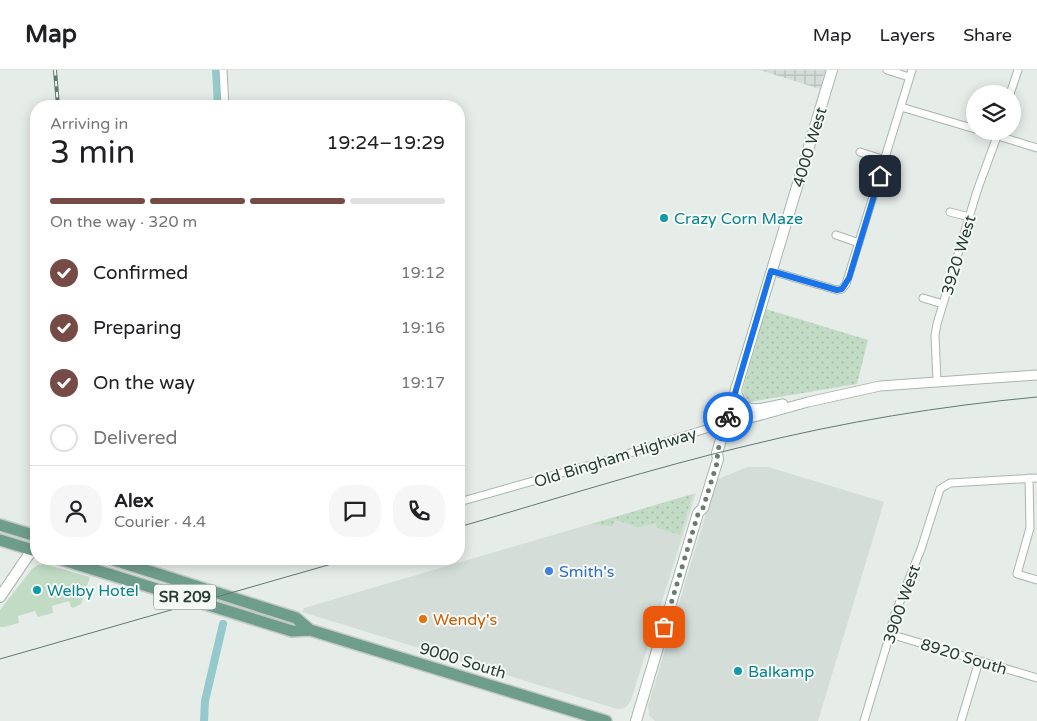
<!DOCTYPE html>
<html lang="en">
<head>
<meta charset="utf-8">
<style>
	:root { --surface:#fff; --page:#f6f6f6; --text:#202124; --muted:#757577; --line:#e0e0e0; --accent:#774b45 }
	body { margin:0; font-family:"Varela Round",sans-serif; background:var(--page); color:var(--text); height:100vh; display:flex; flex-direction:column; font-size:19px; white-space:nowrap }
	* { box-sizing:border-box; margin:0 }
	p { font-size:16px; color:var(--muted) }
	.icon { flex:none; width:28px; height:28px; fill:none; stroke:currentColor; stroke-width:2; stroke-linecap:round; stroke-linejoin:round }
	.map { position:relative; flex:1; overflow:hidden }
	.drawer { position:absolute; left:30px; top:30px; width:435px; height:465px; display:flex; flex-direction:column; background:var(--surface); border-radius:20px; box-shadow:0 2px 12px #0003 }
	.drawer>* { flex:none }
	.fabs { position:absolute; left:966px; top:15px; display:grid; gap:10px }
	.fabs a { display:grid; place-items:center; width:55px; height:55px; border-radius:50%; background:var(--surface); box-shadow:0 2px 12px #0003; font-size:25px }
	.pin { position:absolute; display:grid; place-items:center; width:42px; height:42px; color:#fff; margin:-21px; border-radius:10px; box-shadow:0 2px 8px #0006 }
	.courier { position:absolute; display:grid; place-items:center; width:50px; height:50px; margin:-25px; border:4px solid #1a73e8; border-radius:50%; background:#fff; color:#222; box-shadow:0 1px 6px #0007 }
	.headline em { font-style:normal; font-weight:600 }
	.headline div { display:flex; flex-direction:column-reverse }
	.headline { display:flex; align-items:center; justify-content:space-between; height:85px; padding:0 20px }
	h1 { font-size:32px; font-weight:600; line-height:38px }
	.bar { display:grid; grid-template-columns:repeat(4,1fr); gap:8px 5px; align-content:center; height:60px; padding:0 20px }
	.bar i { height:6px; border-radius:4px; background:var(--line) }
	.bar .on { background:var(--accent) }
	.bar p { grid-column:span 4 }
	.line { display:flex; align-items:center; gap:12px; padding:0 20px; border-top:1px solid var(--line) }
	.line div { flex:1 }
	.round { display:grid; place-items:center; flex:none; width:52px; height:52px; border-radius:20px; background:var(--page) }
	ol { padding:0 20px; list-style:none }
	li { display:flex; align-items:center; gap:15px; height:55px }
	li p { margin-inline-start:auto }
	li .icon { padding:5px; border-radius:50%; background:var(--accent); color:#fff; stroke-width:4 }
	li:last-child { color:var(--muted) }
	li i { width:28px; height:28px; border:2px solid var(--line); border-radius:50% }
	header { display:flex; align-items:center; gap:30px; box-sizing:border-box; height:70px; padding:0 25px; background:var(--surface); border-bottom:1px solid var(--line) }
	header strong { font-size:24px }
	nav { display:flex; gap:28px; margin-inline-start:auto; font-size:18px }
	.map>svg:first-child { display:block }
	.built { fill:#d4ddd8 }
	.industrial { fill:url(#industrial-grid) }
	.grass { fill:url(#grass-dots) }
	.park { fill:#c1dbc5 }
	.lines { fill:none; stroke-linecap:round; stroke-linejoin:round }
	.canal { stroke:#95c9cb; stroke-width:8 }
	.minor-casing { stroke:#a9b5af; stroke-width:9 }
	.tertiary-casing { stroke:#a9b5af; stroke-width:11 }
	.secondary-casing { stroke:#a5b7af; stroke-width:12 }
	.primary-casing { stroke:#c3c9c6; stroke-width:14 }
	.minor { stroke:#fff; stroke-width:7 }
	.tertiary { stroke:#fff; stroke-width:9 }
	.secondary { stroke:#fff; stroke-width:10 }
	.primary { stroke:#6f9d8c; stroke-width:11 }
	.tram { stroke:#617870; stroke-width:1 }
	.rail-casing { stroke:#617870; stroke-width:4 }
	.rail { stroke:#f6faf7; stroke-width:2; stroke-dasharray:5.5; stroke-linecap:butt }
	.done { stroke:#6a7b73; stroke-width:5; stroke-dasharray:0 9 }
	.route { stroke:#1a73e8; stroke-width:6 }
	.culture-dot { fill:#0f9aa8; stroke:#f6faf7; stroke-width:2 }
	.shop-dot { fill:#3f7fe0; stroke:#f6faf7; stroke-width:2 }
	.food-dot { fill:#e8710a; stroke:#f6faf7; stroke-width:2 }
	.labels { text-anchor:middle; stroke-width:4; stroke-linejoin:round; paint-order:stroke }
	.shield { fill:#f6faf7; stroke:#65766e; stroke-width:1 }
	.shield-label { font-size:15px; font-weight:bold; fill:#273d34 }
	.street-label { font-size:16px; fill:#273d34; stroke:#f6faf7 }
	.culture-label { font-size:16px; fill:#0d838f; stroke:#f6faf7; text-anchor:start }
	.shop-label { font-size:16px; fill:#366cbe; stroke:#f6faf7; text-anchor:start }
	.food-label { font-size:16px; fill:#c56008; stroke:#f6faf7; text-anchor:start }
</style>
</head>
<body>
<header>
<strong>Map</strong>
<nav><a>Map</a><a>Layers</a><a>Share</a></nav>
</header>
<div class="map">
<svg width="1037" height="651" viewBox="0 0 1037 651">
	<defs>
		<pattern id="industrial-grid" width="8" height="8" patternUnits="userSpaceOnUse" patternTransform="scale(1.25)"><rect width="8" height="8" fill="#d4ddd8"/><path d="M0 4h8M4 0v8" fill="none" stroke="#b6bfba"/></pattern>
		<pattern id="grass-dots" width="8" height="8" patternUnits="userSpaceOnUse" patternTransform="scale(1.25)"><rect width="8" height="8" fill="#c1dbc5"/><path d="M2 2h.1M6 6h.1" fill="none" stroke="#a6bdaa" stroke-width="1.8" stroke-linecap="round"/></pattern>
	</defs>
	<rect width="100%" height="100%" fill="#e6ede9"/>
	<path class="built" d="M747,397H768L884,432L818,651H655L649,645L648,636L716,410Z
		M696,423L631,630L627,636L622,639H617L302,542L304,538Z"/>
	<path class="industrial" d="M760,0H825L820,19Z"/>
	<path class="grass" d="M766,239L868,270L857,314L749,332L745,326L743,319Z
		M693,424L680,465L658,458L655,453L638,457L615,450L612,456L592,454Z"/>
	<path class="park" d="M44,494L90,507L81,534L73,538L71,537L69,531L52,536L53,543L38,547L35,541L18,546L19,553L4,557H0V540L32,499L38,495Z"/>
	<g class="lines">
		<path class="canal" d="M216,0L218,36
			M204,651L205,631L223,554"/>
		<g class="minor-casing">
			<path id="minor" d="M223,0L225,36
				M887,0L909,7
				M1010,24L1018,0
				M901,37L975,59
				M982,61L1037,78
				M860,82L885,90
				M950,142L969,147
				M836,165L859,173
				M771,201L837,220L842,219L846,214L912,0
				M923,228L943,234
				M937,312L935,265L937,254L977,121L999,61
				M1029,408L1030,458L1017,504L1037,510
				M459,432L611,389L709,358L725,355
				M890,564L1037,608
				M864,651L890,564L893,549L921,479L940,419L950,413L1037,408
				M961,651L979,591"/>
		</g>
		<g class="tertiary-casing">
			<path id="tertiary" d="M736,317C740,348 761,338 783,334
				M725,355L808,332L880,316L1037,305"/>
		</g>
		<g class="secondary-casing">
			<path id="secondary" d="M0,527L32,480
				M636,651L698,443L703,438L718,389L717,383L832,0"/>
		</g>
		<g class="primary-casing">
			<path id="primary" d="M0,455L36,466
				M0,470L36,481
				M60,489L292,561L310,560L606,651
				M111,489L296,548L310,560"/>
		</g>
		<use href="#minor" class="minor"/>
		<use href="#tertiary" class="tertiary"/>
		<use href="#secondary" class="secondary"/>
		<use href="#primary" class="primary"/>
		<path class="tram" d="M459,457C556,429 652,398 750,375C844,352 940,336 1037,327
			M0,589L349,489"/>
		<g class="rail-casing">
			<path id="rail" d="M55,0L58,36
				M238,489L273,491L303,489"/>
		</g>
		<use href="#rail" class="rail"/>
	</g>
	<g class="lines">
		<path class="done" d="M664,557L698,444L703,438L718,390L717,383L728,347"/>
		<path class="route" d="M728,347L771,201L837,220L842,219L849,208L880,106"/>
	</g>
	<g class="culture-dot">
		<circle cx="664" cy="148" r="5"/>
		<circle cx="37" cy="520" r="5"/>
		<circle cx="738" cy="601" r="5"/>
	</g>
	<circle class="shop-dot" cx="549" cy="501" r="5"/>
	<circle class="food-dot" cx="423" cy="549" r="5"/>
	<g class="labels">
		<rect class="shield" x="154" y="514.5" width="62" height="25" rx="4"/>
		<g class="shield-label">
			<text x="185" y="532">SR 209</text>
		</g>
		<g class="street-label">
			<text transform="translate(809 77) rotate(-73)" y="6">4000 West</text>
			<text transform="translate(958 185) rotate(-73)" y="6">3920 West</text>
			<text transform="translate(615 387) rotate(-17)" y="6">Old Bingham Highway</text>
			<text transform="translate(901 534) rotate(-71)" y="6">3900 West</text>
			<text transform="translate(964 586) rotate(17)" y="6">8920 South</text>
			<text transform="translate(463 590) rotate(17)" y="6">9000 South</text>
		</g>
		<g class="culture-label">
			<text x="674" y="154">Crazy Corn Maze</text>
			<text x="47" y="526">Welby Hotel</text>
			<text x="748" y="607">Balkamp</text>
		</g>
		<g class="shop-label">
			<text x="559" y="507">Smith's</text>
		</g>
		<g class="food-label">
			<text x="433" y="555">Wendy's</text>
		</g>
	</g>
</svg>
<div class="fabs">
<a><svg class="icon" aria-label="layers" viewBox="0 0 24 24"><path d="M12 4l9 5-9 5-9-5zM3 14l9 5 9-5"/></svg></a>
</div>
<div class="pin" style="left:664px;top:557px;background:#ea580c"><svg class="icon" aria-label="bag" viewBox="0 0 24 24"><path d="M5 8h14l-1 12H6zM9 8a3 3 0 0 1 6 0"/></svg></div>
<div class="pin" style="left:880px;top:106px;background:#1f2937"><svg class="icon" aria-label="home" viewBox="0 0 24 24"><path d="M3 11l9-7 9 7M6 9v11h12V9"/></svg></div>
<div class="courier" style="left:728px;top:347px"><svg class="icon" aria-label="bike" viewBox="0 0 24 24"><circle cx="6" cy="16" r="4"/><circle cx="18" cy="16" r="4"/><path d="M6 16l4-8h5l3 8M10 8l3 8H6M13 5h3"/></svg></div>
<section class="drawer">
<div class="headline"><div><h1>3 min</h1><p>Arriving in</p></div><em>19:24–19:29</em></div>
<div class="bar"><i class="on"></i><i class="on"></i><i class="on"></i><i></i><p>On the way · 320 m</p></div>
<ol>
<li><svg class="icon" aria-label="check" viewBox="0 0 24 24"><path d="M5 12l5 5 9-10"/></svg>Confirmed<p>19:12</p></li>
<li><svg class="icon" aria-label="check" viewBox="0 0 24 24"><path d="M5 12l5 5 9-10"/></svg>Preparing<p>19:16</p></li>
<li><svg class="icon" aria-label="check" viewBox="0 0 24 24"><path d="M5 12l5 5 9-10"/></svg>On the way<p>19:17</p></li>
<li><i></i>Delivered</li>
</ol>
<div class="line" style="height:90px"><a class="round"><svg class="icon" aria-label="person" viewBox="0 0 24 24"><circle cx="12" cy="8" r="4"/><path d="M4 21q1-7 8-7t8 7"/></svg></a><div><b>Alex</b><p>Courier · 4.4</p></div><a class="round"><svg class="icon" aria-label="chat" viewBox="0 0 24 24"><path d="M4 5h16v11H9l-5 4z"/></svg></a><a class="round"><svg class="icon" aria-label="phone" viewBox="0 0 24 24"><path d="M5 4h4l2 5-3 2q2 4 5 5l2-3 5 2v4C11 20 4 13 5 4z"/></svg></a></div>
</section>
</div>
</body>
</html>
